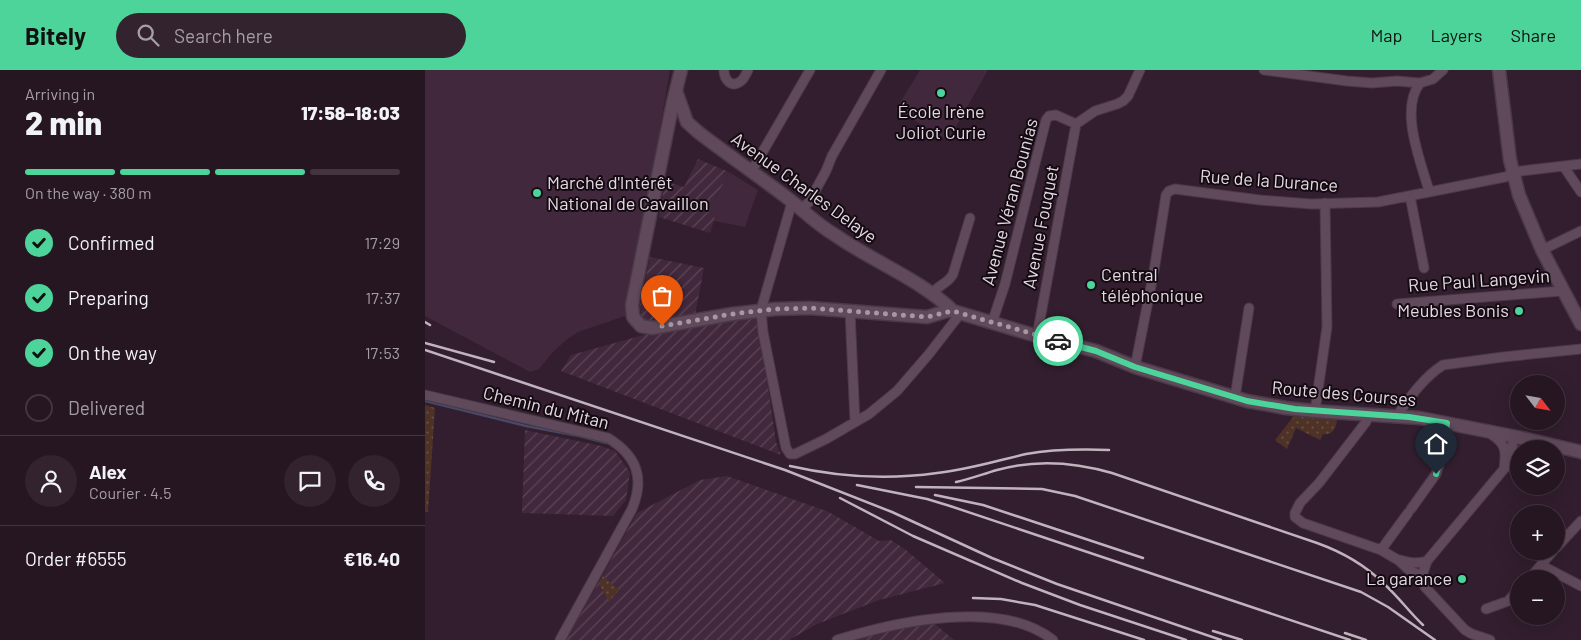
<!DOCTYPE html>
<html lang="en">
<head>
<meta charset="utf-8">
<style>
	:root { --surface:#261622; --page:#32232f; --text:#f1f3f6; --muted:#a49fa5; --line:#423540; --accent:#4cd49b }
	body { margin:0; font-family:Barlow,sans-serif; background:var(--page); color:var(--text); height:100vh; display:flex; flex-direction:column; font-size:19px; white-space:nowrap }
	* { box-sizing:border-box; margin:0 }
	p { font-size:16px; color:var(--muted) }
	.icon { flex:none; width:28px; height:28px; fill:none; stroke:currentColor; stroke-width:2; stroke-linecap:round; stroke-linejoin:round }
	.map { position:relative; flex:1; overflow:hidden }
	.drawer { display:flex; flex-direction:column; background:var(--surface); width:425px }
	.drawer>* { flex:none }
	.needle { width:32px; rotate:121deg }
	.tools { position:absolute; left:1085px; top:305px; display:grid; gap:10px }
	.tools a { display:grid; place-items:center; width:55px; height:55px; border-radius:50%; background:var(--surface); box-shadow:0 5px 20px #0002,0 0 0 1px var(--line); font-size:25px }
	.pin { position:absolute; display:grid; place-items:center; width:42px; height:42px; color:#fff; margin:-51px -21px; border-radius:50% 50% 50% 0; rotate:-45deg; box-shadow:0 0 5px #0007 }
	.pin .icon { rotate:45deg }
	.courier { position:absolute; display:grid; place-items:center; width:50px; height:50px; margin:-25px; border:4px solid #4cd49b; border-radius:50%; background:#fff; color:#222; box-shadow:0 1px 6px #0007 }
	.head em { font-style:normal; font-weight:800 }
	.head div { display:flex; flex-direction:column-reverse }
	.head { display:flex; align-items:center; justify-content:space-between; height:85px; padding:0 25px }
	h1 { font-size:32px; font-weight:800; line-height:38px }
	.bar { display:grid; grid-template-columns:repeat(4,1fr); gap:8px 5px; align-content:center; height:60px; padding:0 25px }
	.bar i { height:6px; border-radius:4px; background:var(--line) }
	.bar .selected { background:var(--accent) }
	.bar p { grid-column:span 4 }
	.line { display:flex; align-items:center; gap:12px; padding:0 25px; border-top:1px solid var(--line) }
	.line div { flex:1 }
	.round { display:grid; place-items:center; flex:none; width:52px; height:52px; border-radius:26px; background:var(--page) }
	ol { padding:0 25px; list-style:none }
	li { display:flex; align-items:center; gap:15px; height:55px }
	li p { margin-inline-start:auto }
	li .icon { padding:5px; border-radius:50%; background:var(--accent); color:#111; stroke-width:4 }
	li:last-child { color:var(--muted) }
	li i { width:28px; height:28px; border:2px solid var(--line); border-radius:50% }
	header { display:flex; align-items:center; gap:30px; box-sizing:border-box; height:70px; padding:0 25px; background:var(--accent); color:#111 }
	header strong { font-size:24px }
	nav { display:flex; gap:28px; margin-inline-start:auto; font-size:18px }
	.search { width:350px; height:45px; background:var(--page); display:flex; align-items:center; gap:12px; box-sizing:border-box; padding:0 18px; border-radius:28px; color:var(--muted); font-size:19px }
	main { display:flex; flex:1; min-height:0 }
	.map>svg:first-child { display:block }
	.built { fill:#42283c }
	.industrial { fill:url(#industrial-furrows) }
	.grass { fill:url(#grass-dots) }
	.lines { fill:none; stroke-linecap:round; stroke-linejoin:round }
	.stream { stroke:#474967; stroke-width:2.5 }
	.street-casing { stroke:#4a3947; stroke-width:11 }
	.secondary-casing { stroke:#4a3947; stroke-width:15 }
	.street { stroke:#60495b; stroke-width:9 }
	.secondary { stroke:#60495b; stroke-width:12 }
	.rail { stroke:#c1b3be; stroke-width:2.5 }
	.done { stroke:#a697a3; stroke-width:5; stroke-dasharray:0 9 }
	.route { stroke:#4cd49b; stroke-width:6 }
	.poi-dot { fill:#4cd49b; stroke:#140b12; stroke-width:2 }
	.labels { text-anchor:middle; stroke-width:4; stroke-linejoin:round; paint-order:stroke }
	.poi-label { font-size:18px; fill:#e5d8e2; stroke:#140b12; text-anchor:start }
	.street-label { font-size:18px; fill:#e5d8e2; stroke:#140b12 }
</style>
</head>
<body>
<header>
<strong>Bitely</strong>
<div class="search"><svg class="icon" aria-label="search" viewBox="0 0 24 24"><circle cx="10" cy="10" r="6"/><path d="M15 15l6 6"/></svg>Search here</div>
<nav><a>Map</a><a>Layers</a><a>Share</a></nav>
</header>
<main>
<section class="drawer">
<div class="head"><div><h1>2 min</h1><p>Arriving in</p></div><em>17:58–18:03</em></div>
<div class="bar"><i class="selected"></i><i class="selected"></i><i class="selected"></i><i></i><p>On the way · 380 m</p></div>
<ol>
<li><svg class="icon" aria-label="check" viewBox="0 0 24 24"><path d="M5 12l5 5 9-10"/></svg>Confirmed<p>17:29</p></li>
<li><svg class="icon" aria-label="check" viewBox="0 0 24 24"><path d="M5 12l5 5 9-10"/></svg>Preparing<p>17:37</p></li>
<li><svg class="icon" aria-label="check" viewBox="0 0 24 24"><path d="M5 12l5 5 9-10"/></svg>On the way<p>17:53</p></li>
<li><i></i>Delivered</li>
</ol>
<div class="line" style="height:90px"><a class="round"><svg class="icon" aria-label="person" viewBox="0 0 24 24"><circle cx="12" cy="8" r="4"/><path d="M4 21q1-7 8-7t8 7"/></svg></a><div><b>Alex</b><p>Courier · 4.5</p></div><a class="round"><svg class="icon" aria-label="chat" viewBox="0 0 24 24"><path d="M4 5h16v11H9l-5 4z"/></svg></a><a class="round"><svg class="icon" aria-label="phone" viewBox="0 0 24 24"><path d="M5 4h4l2 5-3 2q2 4 5 5l2-3 5 2v4C11 20 4 13 5 4z"/></svg></a></div>
<div class="line" style="height:65px"><div>Order #6555</div><b>€16.40</b></div>
</section>
<div class="map">
<svg width="1156" height="570" viewBox="0 0 1156 570">
	<defs>
		<pattern id="industrial-furrows" width="10" height="10" patternUnits="userSpaceOnUse" patternTransform="scale(1.25)"><rect width="10" height="10" fill="#42283c"/><path d="M-1 1l2-2M0 10L10 0M9 11l2-2" fill="none" stroke="#5d4658"/></pattern>
		<pattern id="grass-dots" width="8" height="8" patternUnits="userSpaceOnUse" patternTransform="scale(1.25)"><rect width="8" height="8" fill="#4f3226"/><path d="M2 2h.1M6 6h.1" fill="none" stroke="#684f45" stroke-width="1.8" stroke-linecap="round"/></pattern>
	</defs>
	<rect width="100%" height="100%" fill="#321e2e"/>
	<path class="built" d="M0,0H245L203,245L153,262L140,271L127,283L114,299L105,302L0,246Z
		M495,0H563L523,71L471,39Z
		M304,102L333,120L320,157L289,151L290,147L284,142Z"/>
	<path class="industrial" d="M273,89L304,102L284,142L290,147L285,163L234,147L240,111L259,117Z
		M225,187L279,198L270,245L229,253L220,250L216,247L215,236Z
		M333,246L351,372L356,385L136,301L146,285L222,264L252,258Z
		M100,360L176,376L190,381L205,402L201,430L188,446L97,443Z
		M302,406L404,442L454,471L466,470L481,480L520,513L454,530L392,554L364,570H139L157,542L212,443L275,410Z
		M510,554L529,570H429L452,563Z"/>
	<path class="grass" d="M0,335L10,338L3,442H0Z
		M869,346L912,349C911,358 908,366 898,364L895,370L871,358L862,379L850,370Z
		M178,506L194,520L184,532L174,514Z"/>
	<g class="lines">
		<path class="stream" d="M0,331L101,356L154,366L182,373"/>
		<g class="street-casing">
			<path id="street" d="M299,0C299,9 306,19 316,11C319,9 321,4 323,0
				M839,0L922,11L947,13L972,11L995,13L1008,9L1018,0
				M995,13C974,40 996,92 1004,121
				M651,54L670,41L692,34L698,31L703,26L715,0
				M1139,97L1156,122
				M326,102L385,0
				M985,126L999,198
				M367,132L336,240L338,262L361,378L365,384H370L401,369L444,344L472,321L504,284L535,244
				M374,139L381,135L384,132L401,101L407,86L456,0
				M1117,180L1156,161
				M508,223C514,214 523,214 528,204L545,148
				M972,234L1137,221
				M425,241L430,352
				M567,253L580,214L621,50L624,46L631,45L651,54
				M612,266L651,54
				M710,297L729,201L741,125L744,121L750,119L835,130L886,134L953,132L1080,107L1096,101L1156,94
				M0,325L183,368C212,386 220,408 207,439L135,570
				M810,327L824,238
				M890,341L902,257L900,133
				M944,344L941,352L894,413L875,433L870,443V447L878,453L956,480L973,490L984,500L997,506
				M972,346C984,328 999,307 1018,295L1078,287L1156,279
				M1067,365C1082,374 1081,383 1079,399
				M1083,390L1088,373L1089,366
				M986,439L1011,404L1018,382L1022,353
				M1131,478L1156,451
				M956,480L983,443
				M975,490C985,493 992,494 1002,491
				M1116,495L1156,516
				M1104,509L1128,481
				M1061,539L1083,531L1094,519
				M412,570C470,552 576,528 628,570
				M1065,570L1047,564L1040,560L1000,517L997,506L1002,491L1094,381"/>
		</g>
		<g class="secondary-casing">
			<path id="secondary" d="M256,0L248,32L207,235L208,247L216,256L227,258L307,244L350,239L385,238L502,247L522,241H528L612,266L671,281L710,297L822,331L861,338L890,341L995,348L1097,368L1156,382
				M1074,0L1085,90L1094,125L1117,180L1156,254
				M251,21L262,52L273,62C303,85 335,107 365,130C380,142 393,155 410,165C447,191 496,210 528,241"/>
		</g>
		<use href="#street" class="street"/>
		<use href="#secondary" class="secondary"/>
		<path class="rail" d="M0,252L5,255
			M0,273L69,292
			M0,280L360,400L467,442L567,488L632,514L796,570
			M365,396C413,407 463,410 512,403C542,400 571,391 601,384C629,379 656,379 684,380
			M531,412C545,409 558,404 572,400C611,389 649,392 687,403L892,473C917,482 939,494 958,513C973,526 984,542 998,555
			M432,415L502,429L525,436L925,570
			M491,417L617,419L650,426L936,522L963,537L1010,570
			M510,425L558,435L718,488
			M415,428L488,466L597,513L655,535L761,570
			M548,528L576,529L610,535L719,570
			M788,561L817,570
			M920,563L941,570"/>
	</g>
	<g class="lines">
		<path class="done" d="M237,256L307,244L350,239L385,238L502,247L522,242L528,241L633,271"/>
		<path class="route" d="M633,271L671,281L710,297L822,331L870,339L984,347L1022,353L1018,382L1011,404"/>
	</g>
	<g class="poi-dot">
		<circle cx="516" cy="23" r="5"/>
		<circle cx="112" cy="123" r="5"/>
		<circle cx="666" cy="215" r="5"/>
		<circle cx="1094" cy="241" r="5"/>
		<circle cx="1037" cy="509" r="5"/>
	</g>
	<g class="labels">
		<g class="poi-label">
			<text x="516" y="48" text-anchor="middle">École Irène<tspan x="516" dy="21">Joliot Curie</tspan></text>
			<text x="122" y="119">Marché d'Intérêt<tspan x="122" dy="21">National de Cavaillon</tspan></text>
			<text x="676" y="211">Central<tspan x="676" dy="21">téléphonique</tspan></text>
			<text x="1084" y="247" text-anchor="end">Meubles Bonis</text>
			<text x="1027" y="515" text-anchor="end">La garance</text>
		</g>
		<g class="street-label">
			<text transform="translate(844 111) rotate(4)" y="6">Rue de la Durance</text>
			<text transform="translate(379 118) rotate(36)" y="6">Avenue Charles Delaye</text>
			<text transform="translate(585 132) rotate(-75)" y="6">Avenue Véran Bounias</text>
			<text transform="translate(616 157) rotate(-79)" y="6">Avenue Fouquet</text>
			<text transform="translate(1054 211) rotate(-4)" y="6">Rue Paul Langevin</text>
			<text transform="translate(919 324) rotate(5)" y="6">Route des Courses</text>
			<text transform="translate(121 338) rotate(14)" y="6">Chemin du Mitan</text>
		</g>
	</g>
</svg>
<div class="tools">
<a><svg class="needle" viewBox="-14 -14 28 28"><path d="M0-13l5 13h-10z" fill="#e53935"/><path d="M0 13l5-13h-10z" fill="#a49fa5"/></svg></a>
<a><svg class="icon" aria-label="layers" viewBox="0 0 24 24"><path d="M12 4l9 5-9 5-9-5zM3 14l9 5 9-5"/></svg></a>
<a>+</a>
<a>−</a>
</div>
<div class="pin" style="left:237px;top:256px;background:#ea580c"><svg class="icon" aria-label="bag" viewBox="0 0 24 24"><path d="M5 8h14l-1 12H6zM9 8a3 3 0 0 1 6 0"/></svg></div>
<div class="pin" style="left:1011px;top:404px;background:#1f2937"><svg class="icon" aria-label="home" viewBox="0 0 24 24"><path d="M3 11l9-7 9 7M6 9v11h12V9"/></svg></div>
<div class="courier" style="left:633px;top:271px"><svg class="icon" aria-label="car" viewBox="0 0 24 24"><path d="M5 17H2v-5l4-1 3-4h7l3 4 3 1v5h-3M9 17h6M6 11h13"/><circle cx="7" cy="17" r="2"/><circle cx="17" cy="17" r="2"/></svg></div>
</div>
</main>
</body>
</html>
